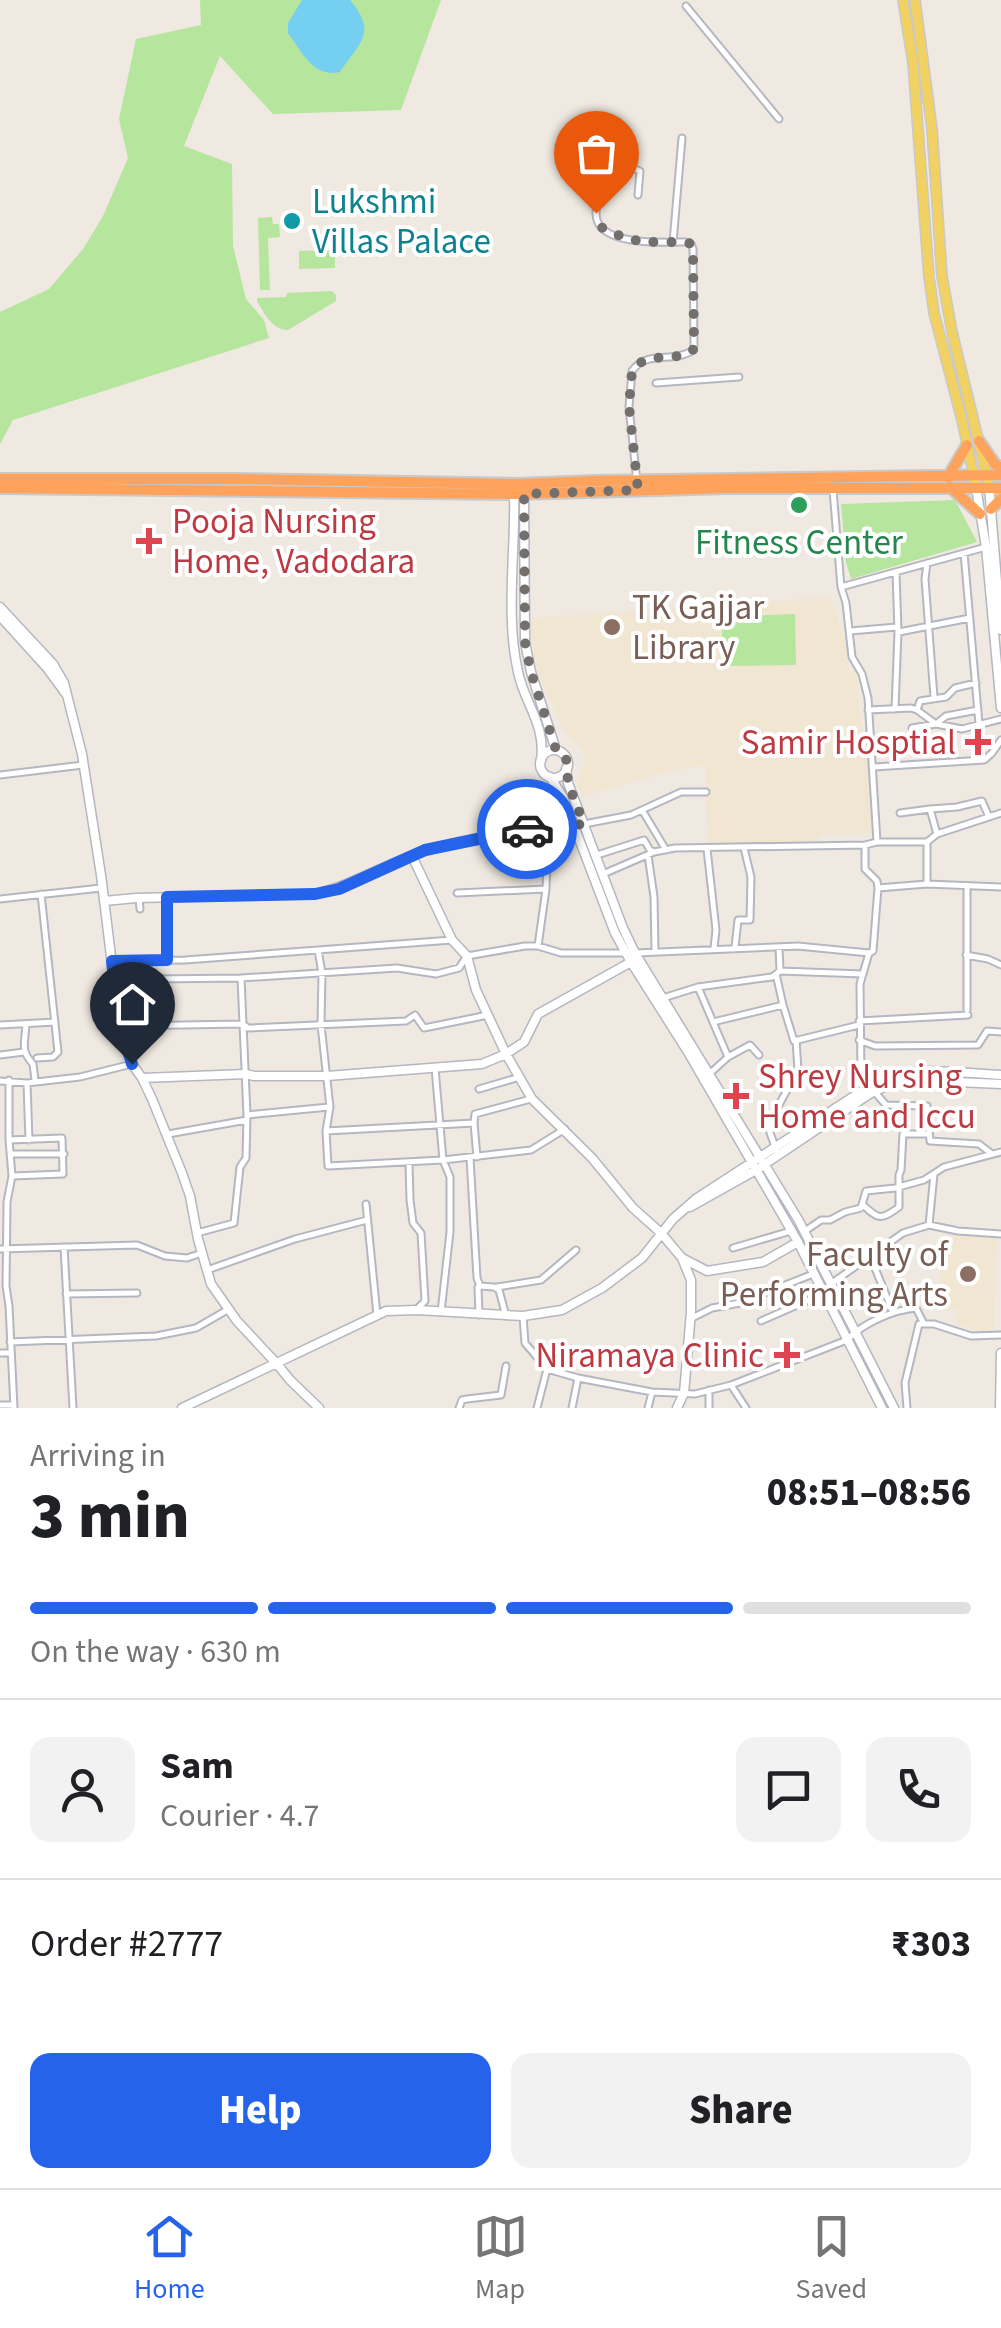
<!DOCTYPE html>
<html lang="en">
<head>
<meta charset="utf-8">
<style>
	:root { --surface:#fff; --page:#f2f2f2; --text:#202124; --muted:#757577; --line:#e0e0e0; --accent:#2563eb }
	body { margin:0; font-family:"Source Sans 3",sans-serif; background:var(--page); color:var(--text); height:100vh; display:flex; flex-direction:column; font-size:38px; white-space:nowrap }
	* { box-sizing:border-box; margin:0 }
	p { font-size:32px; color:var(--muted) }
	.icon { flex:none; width:55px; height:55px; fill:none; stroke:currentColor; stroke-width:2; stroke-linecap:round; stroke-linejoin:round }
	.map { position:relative; height:1408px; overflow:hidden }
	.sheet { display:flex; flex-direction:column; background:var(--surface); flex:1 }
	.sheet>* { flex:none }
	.pin { position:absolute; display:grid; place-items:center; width:85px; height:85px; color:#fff; margin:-102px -42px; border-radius:50% 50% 50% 0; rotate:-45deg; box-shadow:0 0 10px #0007 }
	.pin .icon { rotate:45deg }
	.courier { position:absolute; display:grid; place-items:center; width:100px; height:100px; margin:-50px; border:8px solid #2563eb; border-radius:50%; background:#fff; color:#222; box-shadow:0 2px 12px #0007 }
	.overview em { font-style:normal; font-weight:800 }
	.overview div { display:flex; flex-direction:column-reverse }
	.overview { display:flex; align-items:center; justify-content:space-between; height:170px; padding:0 30px }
	h1 { font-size:65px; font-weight:800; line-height:75px }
	.bar { display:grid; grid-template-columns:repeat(4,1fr); gap:15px 10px; align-content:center; height:120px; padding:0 30px }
	.bar i { height:12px; border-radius:8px; background:var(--line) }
	.bar .on { background:var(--accent) }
	.bar p { grid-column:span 4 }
	.line { display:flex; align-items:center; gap:25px; padding:0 30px; border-top:2px solid var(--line) }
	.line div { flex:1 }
	.round { display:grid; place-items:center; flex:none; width:105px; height:105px; border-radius:20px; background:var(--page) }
	.action { display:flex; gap:20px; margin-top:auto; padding:20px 30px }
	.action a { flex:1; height:115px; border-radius:20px; background:var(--accent); color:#fff; font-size:40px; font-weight:800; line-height:115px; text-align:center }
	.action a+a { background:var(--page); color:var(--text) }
	.dock { display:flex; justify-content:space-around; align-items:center; height:140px; border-top:2px solid var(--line); background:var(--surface); font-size:28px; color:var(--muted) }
	.dock a { display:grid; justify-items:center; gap:5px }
	.dock .on { color:var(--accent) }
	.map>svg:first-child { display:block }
	.education { fill:#f0e6d1 }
	.green { fill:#b6e59e }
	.water { fill:#75cff0 }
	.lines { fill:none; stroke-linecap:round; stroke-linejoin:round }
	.street-casing { stroke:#b4b7c1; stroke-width:9 }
	.secondary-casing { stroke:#b4b7c1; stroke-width:11 }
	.primary-casing { stroke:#c9c9c9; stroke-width:12 }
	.highway-casing { stroke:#c9c9c9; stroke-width:14 }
	.street { stroke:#fff; stroke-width:5 }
	.secondary { stroke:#fff; stroke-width:8 }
	.primary { stroke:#f2d163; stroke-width:9 }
	.highway { stroke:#ffa35c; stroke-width:10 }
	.done { stroke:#726f6d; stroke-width:10; stroke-dasharray:0 18 }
	.route { stroke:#2563eb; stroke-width:12 }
	.culture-dot { fill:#0f9aa8; stroke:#fff; stroke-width:4 }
	.leisure-dot { fill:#2e9e5b; stroke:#fff; stroke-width:4 }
	.health-dot { fill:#e0444e; stroke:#fff; stroke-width:4 }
	.education-dot { fill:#8d6e63; stroke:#fff; stroke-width:4 }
	.labels { text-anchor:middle; stroke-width:8; stroke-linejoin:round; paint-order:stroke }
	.culture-label { font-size:35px; fill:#0d838f; stroke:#fff; text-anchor:start }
	.health-label { font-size:35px; fill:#be3a42; stroke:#fff; text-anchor:start }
	.leisure-label { font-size:35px; fill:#27864d; stroke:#fff }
	.education-label { font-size:35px; fill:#785e54; stroke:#fff; text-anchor:start }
</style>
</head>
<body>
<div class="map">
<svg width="1001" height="1408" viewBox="0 0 1001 1408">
	<rect width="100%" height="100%" fill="#efe9e1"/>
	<path class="education" d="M830,597L846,642L849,671L857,672L863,750L869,751L872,833L819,835L818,843L708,845L705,765L675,770L583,796L576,784L585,761L582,750L562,727L537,672L531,638L530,618Z
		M942,1234L997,1238L994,1326L991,1331H979L959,1325L955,1321L958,1310L939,1311Z"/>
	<path class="green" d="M200,0H441L401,110L273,114L220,56L184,146L232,164L233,246L246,299L264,320L269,338L13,420L0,444V312L49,289L83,249L103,216L128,158L119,119L136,39L201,25Z
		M272,217L273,224H279L280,237L268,238L270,290H260L258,218Z
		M335,250V268L299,269V251Z
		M332,291L336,295V301L288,330C272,330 264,313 257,301V298L286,297L287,293Z
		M955,500L977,542L851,579L846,562L841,504Z
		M795,614L796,665L724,666L721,617Z"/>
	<path class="water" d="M302,0H350C378,33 360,42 340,72C313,78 302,52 288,33V23Z"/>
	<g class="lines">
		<g class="street-casing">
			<path id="street" d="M686,6L779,119
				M673,242L682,138
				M656,383L739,377
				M637,482L629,407L632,371C647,349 674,364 693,350L694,345L693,249L691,244L686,242C665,242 605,246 597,220C593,207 602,186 605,173C614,163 629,166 640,171L638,195
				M833,490L841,587L986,547
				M964,553L979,724
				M927,563L925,579L934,697
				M841,587L846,603L852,657L862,674L868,698L877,842H927L937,834L1001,813
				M850,631L897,627
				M899,632L970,618
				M976,683L955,688L946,697L920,701L917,710L936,724L946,716L978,710
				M895,709L898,632L896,572
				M868,710L911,708L917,710
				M912,728L936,724L962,729L1001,719
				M874,767L984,760L992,753L1001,740
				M0,775L83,765
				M930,809L957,807L982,801L989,817
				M642,810L666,850
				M900,813L930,809L937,834
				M584,824L631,815L681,792H706
				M877,842L865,845V869L877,881L878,888L927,884
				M927,842V884L1001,887
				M707,849L716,930L714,948
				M597,855L644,840L650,850L654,852
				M648,855L654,897L655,951
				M603,874L654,852L675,848L865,845
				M967,887V1010
				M457,893L546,889
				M167,897V959
				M139,898L140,909
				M0,899L101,888
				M538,946L546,889L548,824
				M735,947L738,920H750L751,877L744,848
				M779,947L780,971
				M318,950L322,973L321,1025L330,1107L326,1131L328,1166L443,1160L531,1150L565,1129
				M636,953L798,946L869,953L873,951L878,888
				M869,953L860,984L861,1076L886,1105L927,1106L930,1141L979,1144L992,1154
				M966,955L988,959L1001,965
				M111,961L185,960L452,940
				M113,975L154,979L241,978L397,968L436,974L459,968L467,956L525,946H538L561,953H625
				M663,998L698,987
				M783,1005L794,1041L859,1025
				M859,1021L968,1015
				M713,1022L783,1005L776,974
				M26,1024C25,1044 20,1050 33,1064L35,1080
				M0,1025L55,1022
				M121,1026L243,1024L248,1028L406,1021L415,1015L424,1028L488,1015
				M859,1040L875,1046L978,1045L987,1031L1001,1032
				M0,1055L24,1052
				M728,1057L750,1045L759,1055
				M37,1058L53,1057L58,1052L41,894
				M435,1068L443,1160L450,1177V1232L441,1312
				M707,1076L728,1057L698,987L772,977L780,971L863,974
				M9,1080V1140L12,1176L7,1202L6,1286L9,1306L14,1408
				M0,1081L27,1083L80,1077L132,1064
				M27,1083L29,1140
				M479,1089L520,1077
				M247,1115L329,1107
				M474,1123L475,1114L531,1099
				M326,1131L474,1123L477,1157
				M168,1134L247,1120
				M9,1140L62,1138L63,1174L12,1176
				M12,1154H64
				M778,1154L770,1133L769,1123L798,1070L796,1040
				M470,1158L477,1278L480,1286L494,1287L499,1290L506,1316
				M409,1162L410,1200L413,1223L421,1233L425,1301L418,1308
				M366,1204L377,1315
				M862,1204C878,1219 880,1221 899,1207V1175L901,1170L903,1134H929
				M929,1225L934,1174
				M805,1231L821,1220H830L845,1212L861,1208L866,1191L895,1188L924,1180L944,1167L1001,1152
				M197,1233L234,1223L240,1167L246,1158L247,1115L241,978
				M64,1247L73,1408
				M733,1248L791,1231
				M0,1249L137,1245L165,1256L187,1258L202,1253
				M870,1256L893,1312
				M207,1270L295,1239L367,1220
				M832,1283L903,1233L929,1225L958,1231L1001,1234
				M478,1287L479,1315
				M497,1287L541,1280L576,1250
				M66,1294L137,1293
				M523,1316L525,1343L547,1369L578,1378L652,1392L695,1394L731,1385L847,1340C863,1323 893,1310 916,1308L923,1322
				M690,1319L712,1308L740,1303L813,1274
				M761,1321L834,1289
				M10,1342L156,1336L196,1328L229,1309
				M0,1353H10
				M731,1385L746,1408
				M0,1405H13
				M459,1408L462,1400L467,1399L501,1395L506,1366
				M537,1408L547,1369
				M572,1408L578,1378
				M648,1408L652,1392
				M709,1408V1390
				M907,1408L905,1383L919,1324H934L971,1336L1001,1335"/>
		</g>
		<g class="secondary-casing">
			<path id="secondary" d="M989,486L1001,630
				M976,487L986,547L1001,708
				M524,489L525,642L531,672L556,750
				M514,491C516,549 505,615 518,672C525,705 546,724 541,761
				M0,607L53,664L64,683L82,754L101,875L118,1013L125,1047L132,1064L142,1078L152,1099L182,1173L190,1196L198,1239L211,1284L237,1321L277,1364L290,1380L319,1408
				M0,616L47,668L66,694
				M540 764a14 14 0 1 1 28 0a14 14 0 1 1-28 0Z
				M566,769L568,783L623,928L635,953L799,1221L894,1408
				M550,777L563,797L615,933L631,962L688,1052L798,1242L882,1408
				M548,824L552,827L577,824
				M412,856L452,940L467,956L476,990L506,1054L532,1099L592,1158L633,1208L661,1233L682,1258L691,1280V1312L684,1393L677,1408
				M104,901L136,898L315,894C354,885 387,863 425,851C464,838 507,834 548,824L551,818L573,814
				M142,1078L246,1074L254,1076H327L482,1064L506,1054L524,1042L538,1014L631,962
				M690,1207L756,1170L871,1093L895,1082L912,1080L1001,1084
				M682,1258L707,1271L763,1262L798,1242
				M182,1408L386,1311L417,1310L523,1316L562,1310L602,1288L642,1258L673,1219L697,1198L882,1078C919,1066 962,1073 1001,1075
				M1000,1408L1001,1353"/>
		</g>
		<g class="primary-casing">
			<path id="primary" d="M903,0L913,63L929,277L934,313L962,420L975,481
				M915,0L932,129L942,276L952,332L988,480"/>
		</g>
		<g class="highway-casing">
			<path id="highway" d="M979,441L995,464L1001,468
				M948,477L967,445
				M0,479H235L517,484L595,481L1001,475
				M950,487L980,514
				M0,488L515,494L727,488H1001
				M991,509L1001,499"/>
		</g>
		<use href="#street" class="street"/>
		<use href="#secondary" class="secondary"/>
		<use href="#primary" class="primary"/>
		<use href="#highway" class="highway"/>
	</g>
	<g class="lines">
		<path class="done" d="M527,829L548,824L552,827L584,824L568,783L566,757L556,750L531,672L525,642L524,494L638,490L629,406L632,371C647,349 674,364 693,350L694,345L693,250L691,244L686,242C650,242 634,245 601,227L596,213"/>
		<path class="route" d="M132,1064L118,1013L112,961L167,960V897L315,894L339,889L425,850L527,829"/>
	</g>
	<circle class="culture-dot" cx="292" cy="221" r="10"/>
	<circle class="leisure-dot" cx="799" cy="505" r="10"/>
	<g class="health-dot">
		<path d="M144 526h10v10h10v10h-10v10h-10v-10h-10v-10h10z"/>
		<path d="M973 727h10v10h10v10h-10v10h-10v-10h-10v-10h10z"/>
		<path d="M731 1081h10v10h10v10h-10v10h-10v-10h-10v-10h10z"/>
		<path d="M782 1340h10v10h10v10h-10v10h-10v-10h-10v-10h10z"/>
	</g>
	<g class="education-dot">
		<circle cx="612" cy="627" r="10"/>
		<circle cx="968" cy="1274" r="10"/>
	</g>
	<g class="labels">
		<g class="culture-label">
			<text x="312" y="213">Lukshmi<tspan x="312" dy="40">Villas Palace</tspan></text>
		</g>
		<g class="health-label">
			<text x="172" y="533">Pooja Nursing<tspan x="172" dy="40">Home, Vadodara</tspan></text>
			<text x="956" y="754" text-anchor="end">Samir Hosptial</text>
			<text x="758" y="1088">Shrey Nursing<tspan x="758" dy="40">Home and Iccu</tspan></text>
			<text x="764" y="1367" text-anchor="end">Niramaya Clinic</text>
		</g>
		<g class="leisure-label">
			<text x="799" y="554">Fitness Center</text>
		</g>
		<g class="education-label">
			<text x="632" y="619">TK Gajjar<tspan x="632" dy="40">Library</tspan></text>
			<text x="948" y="1266" text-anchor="end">Faculty of<tspan x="948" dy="40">Performing Arts</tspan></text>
		</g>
	</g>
</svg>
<div class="pin" style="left:596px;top:213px;background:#ea580c"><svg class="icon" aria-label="bag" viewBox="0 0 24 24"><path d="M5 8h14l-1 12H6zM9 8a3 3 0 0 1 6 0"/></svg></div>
<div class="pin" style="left:132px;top:1064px;background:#1f2937"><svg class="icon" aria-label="home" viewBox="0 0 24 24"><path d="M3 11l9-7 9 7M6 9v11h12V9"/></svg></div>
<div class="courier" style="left:527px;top:829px"><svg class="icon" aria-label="car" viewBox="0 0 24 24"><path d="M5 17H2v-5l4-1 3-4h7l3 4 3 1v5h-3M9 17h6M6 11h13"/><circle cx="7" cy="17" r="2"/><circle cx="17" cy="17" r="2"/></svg></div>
</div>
<section class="sheet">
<div class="overview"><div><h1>3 min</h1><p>Arriving in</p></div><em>08:51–08:56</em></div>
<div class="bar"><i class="on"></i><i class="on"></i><i class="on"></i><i></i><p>On the way · 630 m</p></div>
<div class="line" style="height:180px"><a class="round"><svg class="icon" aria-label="person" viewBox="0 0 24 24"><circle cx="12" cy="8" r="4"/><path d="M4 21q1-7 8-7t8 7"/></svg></a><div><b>Sam</b><p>Courier · 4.7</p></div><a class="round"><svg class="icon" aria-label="chat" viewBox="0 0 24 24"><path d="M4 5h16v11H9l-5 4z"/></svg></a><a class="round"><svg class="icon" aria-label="phone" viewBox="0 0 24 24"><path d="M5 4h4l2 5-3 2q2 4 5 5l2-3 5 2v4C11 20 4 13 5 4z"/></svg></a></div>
<div class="line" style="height:130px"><div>Order #2777</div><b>₹303</b></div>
<div class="action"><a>Help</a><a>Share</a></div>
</section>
<nav class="dock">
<a class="on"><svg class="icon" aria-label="home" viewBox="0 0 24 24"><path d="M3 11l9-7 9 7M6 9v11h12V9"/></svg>Home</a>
<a><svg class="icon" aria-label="map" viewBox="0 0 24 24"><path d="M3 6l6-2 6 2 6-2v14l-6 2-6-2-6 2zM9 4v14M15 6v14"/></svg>Map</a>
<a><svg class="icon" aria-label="saved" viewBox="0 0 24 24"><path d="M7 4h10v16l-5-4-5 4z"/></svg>Saved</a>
</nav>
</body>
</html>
